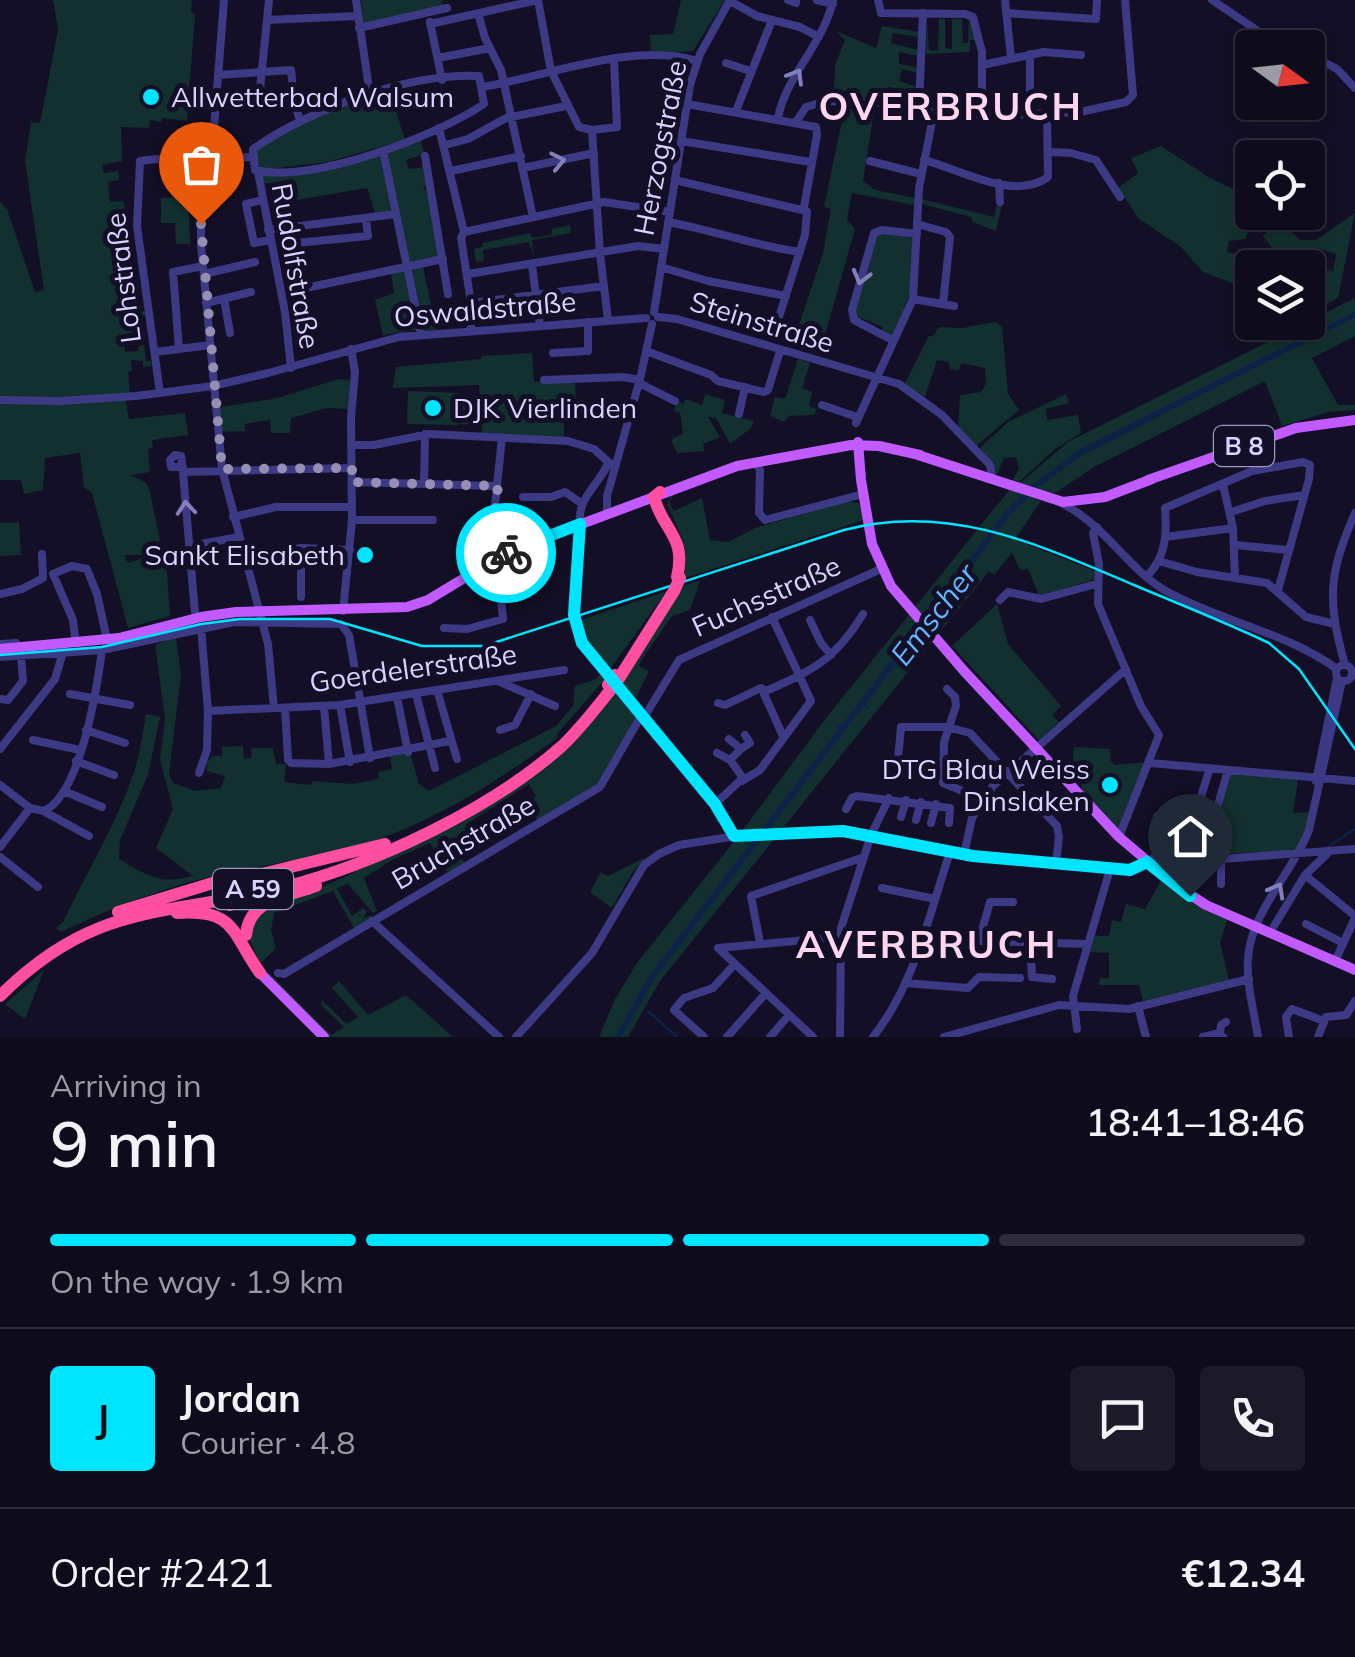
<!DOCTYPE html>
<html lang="en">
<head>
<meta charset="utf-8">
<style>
	:root { --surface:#0e0b1c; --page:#1c1929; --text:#f1f3f6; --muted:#9b9ba3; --line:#2e2b3b; --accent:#00e5ff }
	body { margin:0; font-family:Mulish,sans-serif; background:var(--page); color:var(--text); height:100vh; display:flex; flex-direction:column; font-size:38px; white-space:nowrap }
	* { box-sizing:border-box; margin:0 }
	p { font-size:32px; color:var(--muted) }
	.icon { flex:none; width:55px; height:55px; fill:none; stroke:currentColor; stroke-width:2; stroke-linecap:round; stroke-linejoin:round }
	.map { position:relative; height:1037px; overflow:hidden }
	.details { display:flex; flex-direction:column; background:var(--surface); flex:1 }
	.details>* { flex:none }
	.needle { width:65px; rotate:105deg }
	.tools { position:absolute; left:1235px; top:30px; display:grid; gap:20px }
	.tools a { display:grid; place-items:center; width:90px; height:90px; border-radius:10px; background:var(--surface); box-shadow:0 5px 15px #0003,0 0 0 2px var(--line); font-size:50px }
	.pin { position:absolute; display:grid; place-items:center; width:85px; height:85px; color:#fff; margin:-102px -42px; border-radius:50% 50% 50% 0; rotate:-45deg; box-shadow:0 0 10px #0007 }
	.pin .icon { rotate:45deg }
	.courier { position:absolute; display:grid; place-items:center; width:100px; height:100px; margin:-50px; border:8px solid #00e5ff; border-radius:50%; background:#fff; color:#222; box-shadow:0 2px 12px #0007 }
	.headline em { font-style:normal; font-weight:600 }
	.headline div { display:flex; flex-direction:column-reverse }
	.headline { display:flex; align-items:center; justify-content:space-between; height:170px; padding:0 50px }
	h1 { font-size:65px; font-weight:600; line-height:75px }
	.bar { display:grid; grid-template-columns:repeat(4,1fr); gap:15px 10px; align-content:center; height:120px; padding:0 50px }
	.bar i { height:12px; border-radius:8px; background:var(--line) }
	.bar .active { background:var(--accent) }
	.bar p { grid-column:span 4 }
	.line { display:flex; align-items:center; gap:25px; padding:0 50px; border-top:2px solid var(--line) }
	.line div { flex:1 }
	.round { display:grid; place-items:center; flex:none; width:105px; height:105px; border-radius:10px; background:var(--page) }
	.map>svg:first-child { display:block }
	.green { fill:#12302f }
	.water { fill:#0c2248 }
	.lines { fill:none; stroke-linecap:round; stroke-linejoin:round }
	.stream { stroke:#0c2248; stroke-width:2.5 }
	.river { stroke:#0c2248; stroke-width:6 }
	.minor { stroke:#3d3a85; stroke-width:8 }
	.major { stroke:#c25bff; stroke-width:10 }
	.highway { stroke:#ff4fa3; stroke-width:12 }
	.tram { stroke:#00e5ff; stroke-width:2.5 }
	.highway-bridge { stroke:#ff4fa3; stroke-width:12 }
	.oneway { stroke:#837fbc }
	.done { stroke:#948fb3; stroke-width:10; stroke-dasharray:0 18 }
	.route { stroke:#00e5ff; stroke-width:12 }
	.poi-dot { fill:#00e5ff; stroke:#130f26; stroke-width:4 }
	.labels { text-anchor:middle; stroke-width:10; stroke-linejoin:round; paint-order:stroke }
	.shield { fill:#130f26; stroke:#9e99be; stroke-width:2.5 }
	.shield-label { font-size:25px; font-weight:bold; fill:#d9d4ff }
	.poi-label { font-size:28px; fill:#d9d4ff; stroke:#130f26; text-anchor:start }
	.street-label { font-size:28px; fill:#d9d4ff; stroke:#130f26 }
	.water-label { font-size:30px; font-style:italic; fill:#62b6ff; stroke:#130f26 }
	.district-label { font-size:38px; font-weight:bold; letter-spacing:2.5px; fill:#ffd6f0; stroke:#130f26 }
</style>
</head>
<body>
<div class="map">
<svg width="1355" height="1037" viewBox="0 0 1355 1037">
	<rect width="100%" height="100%" fill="#130f26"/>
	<path class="green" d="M53,0H192L191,12L195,15L187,121L162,118L161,122L150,120L149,128L121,127L122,161L102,165L104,173L118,171L119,180L108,182L110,202L123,201L126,214H120L118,211L112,212L114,226L126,223L127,236L112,238L114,253L129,248L131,265L119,268L121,287L136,289L139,311L145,312L146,316L137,317L132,309L124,310L126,322L140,320L143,342H137L136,335L124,336L125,352L138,351L139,346L144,345L146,361H151V366L143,367V361L131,360L132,371L128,372L130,396H125L129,419L185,413L188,435L152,440L153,448L148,449L150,472L130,475L145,482L149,488L160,541L148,555H124L128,563L154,554L165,544L170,616L128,628L92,493L84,487L80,453L45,458L43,490L24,494L21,480H0V202L7,209L35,292L44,290L25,161L31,122L40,123L58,30Z
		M361,0H442L443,7L363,24Z
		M681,0H725L693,51L651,54L650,35L673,34Z
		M969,16L977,40H970V52L926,54L927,20L929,50L938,51L939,19H945V48L952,49V19H962L963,43H968Z
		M882,26L919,32L918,37L893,33L891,43L918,50V56L899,52V64L919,68V73L902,69L899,81L915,86V91L888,87L887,99H852L851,92L834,91L835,65L845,40L836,31L876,48Z
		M390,91L405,140L327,162L261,170L257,167L256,149L329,110Z
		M875,105L863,181L875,190L915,198L914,205L852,193L847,220L855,229L825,335L798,328L823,253L831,209L824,207L845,106L865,109Z
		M421,140L424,154L406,160L409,169L425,167L428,183L423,188L430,193L440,258L409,265L386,153Z
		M1161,146L1210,178L1252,198V212L1270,213L1300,240H1316L1355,213L1338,298L1325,305L1321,303L1326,270L1333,271L1336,254L1317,248L1312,269L1323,275L1318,303L1314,306L1308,305V268H1252V289L1242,286L1241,258L1274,266L1272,248L1263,236L1268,232L1266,229L1259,233L1250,229L1245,239L1229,241L1227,252L1239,254L1238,282L1235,284L1203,272L1181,247L1139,219L1118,188L1138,173L1131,158Z
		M379,155L395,212L376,216L367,188L291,201L288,193L278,194L274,183H260L263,174Z
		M174,184H188L190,244H176L175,223H161V198L174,197Z
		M921,199L994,217L997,206L1002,204L996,231L973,222L971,217L922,204Z
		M570,225L571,233L532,240L534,257L529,242L483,250L484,261L476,262L474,249L483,247L482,243L530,233L532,238L552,235V229Z
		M881,233L913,238L911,290L893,337L881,333L883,327L861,318L858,321L855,309L876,235Z
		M423,266L436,330L422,331L410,269Z
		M406,270L417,330L383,335L375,300L394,293L391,273Z
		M1355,298V312L1079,450L1030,487L1020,483L1068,442Z
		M1355,317V336L1312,358L1338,405H1355V410L1329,412L1282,426L1265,381L1094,467L1055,493L1035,489L1080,456Z
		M995,322L1002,326L1008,394L1019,410L976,446L958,428L960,395L981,392L986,384L985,368L961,363L959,370L950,369L949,362L937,360L925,397L904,385L929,336H933L939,327L962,328Z
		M532,353L534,382L575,381L576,402H588L589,415L564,416V438L482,433L479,385L393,388L396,367L481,359L482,356Z
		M798,359L810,363L802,388L812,392L809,406L817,409L814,415L789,416L784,422L770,416L775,397L785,399Z
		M338,379L350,380L348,409L327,408L291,418L290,433H271L270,420L245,424V431L222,432L220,407L278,398Z
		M408,391L459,393V397H478V425L459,424V408L458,425L407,424Z
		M705,394L725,400L722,413L754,421L750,429L730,444L716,418L708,417L720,437L703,444L705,451L677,453L671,440L683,433L680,413L674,411L677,401L683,404L686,399L702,405Z
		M1066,394L1069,403L1046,409L1047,420L1078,415L1081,433L1055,449L1019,482L1013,480L1019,468L1016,457L1004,458L997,475L980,448L1008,422Z
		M1010,489L1041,501L1015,539L1097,572L1096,579L1039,596L1028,569L1020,570L1012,553L994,575L989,571L660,981L628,1037H599L615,999L637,963L737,838L826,718Z
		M671,495H674L669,502L674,511L702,498L710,540L728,542L755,528L848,501L859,503L864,520L682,579C690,550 680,530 667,505Z
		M19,522L21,555L0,556V523Z
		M700,581L690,610L672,616L642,659L639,666L649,671L633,704L640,714L600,785L538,822L527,802L536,796L529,784L465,825L470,835L454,841L465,864L448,873L430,843L392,860L364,878L377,911L373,913L348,884L337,888L352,916L363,908L367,911L363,919L371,915L374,919L355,930L333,891L274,913L271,931L276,948L260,964L331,1035L344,1027L321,1005L322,1000L346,1024L358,1017L332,988L339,981L368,1015L406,995L453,1037H328L264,972L250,940V926L265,906L303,896L402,850L564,750L679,587Z
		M667,591L612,666L609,674L586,644L578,621Z
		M997,604L1008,644L1061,706L1052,715L1059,722L1039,740L952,646Z
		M176,637L181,675L169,774L173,783L195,791L221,788L225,776L207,771V762L212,756H222V747L243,746L244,759L252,758L251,748H273L276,764H286L284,782L311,785L312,781L352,784L379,779L378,772L392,769L390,756L410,753L419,784L429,791L556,726L573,706L575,686L596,679L602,672L606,678L557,734V738C502,778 442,817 377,840C319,860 256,864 197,880C150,893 105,911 61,932L56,928L63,922C86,873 115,827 133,775C140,756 142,735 146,714L160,717L148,775L120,840L119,859C149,876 159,885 193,876L156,848L173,809L160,760L165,719L155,645Z
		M1074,747L1110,749L1111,762L1115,765L1147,762L1119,833L1082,792L1081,777L1072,767Z
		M1232,771L1298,780L1293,813L1311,812L1298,851L1207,854L1185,851L1201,820L1217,823Z
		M646,857L632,873L612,908L590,892L601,872L608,876Z
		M1161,881L1191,902L1227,920L1220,943L1229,980L1143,1001L1139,985H1098L1100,978H1109V953L1090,952L1095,936H1109L1112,920L1121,922L1126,904L1145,909Z
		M44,970L25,1019L5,1004Z"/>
	<path class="water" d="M1355,312V317L1080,456L1035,489L1030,487L1079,450Z"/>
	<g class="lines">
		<path class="stream" d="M862,703L868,708
			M836,725L842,729
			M1328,847L1355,829
			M649,1012L677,1037"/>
		<path class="river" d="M618,1037L652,977L1008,513L1029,492"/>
		<path class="minor" d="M224,0L212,153L201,210V245L222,469L268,644L274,708
			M356,0L370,95
			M538,0L551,71L579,127L592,130L600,254L608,320
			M788,0L796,3V0
			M817,0L833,4
			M878,0L881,13L965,14L973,17L982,52V115
			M1005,0L1011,58
			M1212,0L1267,37L1290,48
			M730,1L757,16L800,27L819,37
			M478,13L485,38L501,70L533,217
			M1006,13L1096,19L1097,0
			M267,20L357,16
			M430,22L442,80
			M430,24L538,0
			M359,28L447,8
			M1308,54L1337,69L1355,88
			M438,58L490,48
			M726,63L750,71
			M982,65L1044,52L1081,55
			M218,75L291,70L294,100L300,121
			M479,76L484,104C436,136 312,184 255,170L253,149C311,109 408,73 479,76Z
			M482,87C545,77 634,41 697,61
			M260,89L269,0
			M687,104L816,127L817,135L804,207
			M919,105L923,13
			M736,111L772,20
			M1030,114V54
			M778,118C786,75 824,44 833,0
			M796,122L806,107L826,101L919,105L982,115H1005L1080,112L1126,102L1133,95L1125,0
			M439,128L464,232L461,238L471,303V330
			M592,130L617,127L614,60
			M681,141L811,162
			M445,145L468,139L506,118L566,106
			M383,151L421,334
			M1050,152L1071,153L1096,160L1120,197
			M425,156L448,294
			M211,159L252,157
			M924,160C960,169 1014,202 1048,177L1047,114
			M870,161L921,174
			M523,168L594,153
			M451,171L521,156
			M258,172L285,312L291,368
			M675,180L802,210
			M999,183L1000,202
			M262,200L246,204L254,243L270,240
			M668,222C713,230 755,246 800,252
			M917,224L946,232L950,237L943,304
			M293,226L296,243L368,236L366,220
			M268,230L396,214
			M464,232L604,202L670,212
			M532,265L540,326
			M661,267L708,281L786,296
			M204,274L255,262
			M468,274L638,246L664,249
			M282,293L443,259
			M224,299L230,333
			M913,299L954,306
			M206,303L251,292
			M471,303L604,286
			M654,312L690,85L700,54L730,0
			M658,317L677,319L899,384L942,415L990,465L992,477
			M778,320L805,235L807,212
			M894,341L854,320L852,310L874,233L882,230L917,234
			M179,349L173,272L203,266
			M646,351L711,375L718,381L764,392L768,390L780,351
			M155,352L210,345
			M553,353L588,351V322
			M544,380L623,377L640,380
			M639,383L675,401
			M160,393L137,226L140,161L156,159L210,163
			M0,400L59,401L136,396L213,386L268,373L399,337L646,318
			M822,405L857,417
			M739,414L745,387
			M856,423L913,299L919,188L935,107
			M351,445H374L429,434L568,441L594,449L615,468
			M755,462L760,470L759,513L765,520L863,494
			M183,467H171L170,460L175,455L181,456L183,472L195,613
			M183,472L351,468
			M352,482L497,486
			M424,482L425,434
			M1223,485L1233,528L1235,577
			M523,497H551L565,492L581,503
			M1061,503C1106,525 1129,571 1168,592C1222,622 1286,632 1337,669
			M1231,512L1265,501L1304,495
			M607,513V496L640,379L652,324
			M233,517L276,507H352
			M580,517C580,496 601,482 608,463
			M352,520H433
			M580,525L574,615L582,643L715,804L734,836
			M1097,527L1093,533L1099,564L1098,604L1141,706L1159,735L1119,837
			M1165,537L1233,528
			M1235,545L1288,550
			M190,546L239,537
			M301,548V597
			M245,557L301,548L350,550
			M1159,561L1197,572L1267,583L1306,617L1335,624
			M1148,575C1166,557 1167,533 1165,508L1252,471L1303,462L1310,465L1309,479L1278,590
			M0,594L22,589L43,578L42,554
			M1000,600L1008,592L1041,599L1096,584
			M343,611L352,520L351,418L355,372L351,349
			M810,620L821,643L831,655
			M201,627L208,711L340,705L564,670
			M444,628L467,629L503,619L498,570L491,544L502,437
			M75,637L73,620L53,574L72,566L87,569L97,594L106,635
			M0,644L16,643
			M0,657L102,650L234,622L341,624L349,635L370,758
			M1336 673a8 8 0 1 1 16 0a8 8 0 1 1-16 0Z
			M1345,665C1327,600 1328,575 1355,513
			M498,681L555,706
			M947,689L955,697L956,706L944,742L943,783L982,799
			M437,690L457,759
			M70,694L130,705
			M416,694L435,768
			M397,697L408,752
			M0,699L8,700L23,681L21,656
			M718,703L725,705L761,688L766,691
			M340,705L350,762
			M324,707L329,764
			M285,708L288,760L291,763L329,764L450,741
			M643,719L679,660L881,569
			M86,730L125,743
			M500,730L515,725L531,694
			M783,736L764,694L766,691C813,670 835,660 863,614
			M729,739L741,749L730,760
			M33,740L80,750
			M0,749L55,679L64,649
			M741,749L750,743L745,735
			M898,759L901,727H947L970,733L1057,826L1059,837L1056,863
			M76,761L114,775
			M1150,763L1355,781
			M199,773L207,750L208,711
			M742,781L760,770L811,701L772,617
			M1316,781L1337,678
			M0,785L30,808L44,811C81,794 97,688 102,650
			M64,791L102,807
			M715,804L743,778L730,760L717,753
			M846,809L852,798L857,796L950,808L949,823
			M45,812L89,836
			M1157,816L1155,841L1182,848
			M901,817L906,800
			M916,820L921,802
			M1213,822L1228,770
			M931,823L936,804
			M0,847L30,808
			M964,854L972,818L993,786L1126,669
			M1182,856L1210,768
			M0,857L38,887
			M1305,875L1355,916
			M1221,884V859
			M882,888L935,899
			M372,921L499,1037
			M1306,924L1343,943
			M1274,926L1305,875L1328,853
			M979,941L990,902H1013
			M1030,942L1032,977L1052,979
			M760,943L751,896L864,857
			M718,948L839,937L1088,944
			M718,948L813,1037
			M1335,961L1355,918
			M278,973L284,974L600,787L641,716
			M905,983L968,988L979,977L1020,978
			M1138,1006L1146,1037
			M1077,1029L1073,996L1110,869
			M1220,1034L1221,1025L1226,1022
			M516,1037L592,953L644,865L659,854L679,845L749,834L830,830L964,854L1130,870L1159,855L1221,859L1355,849
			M704,1037L674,1010L684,998L713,988L734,965
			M727,1037L766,993
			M770,1037L789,1015
			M840,1037L841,928L871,835L889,798
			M873,1037C915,984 929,915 950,852
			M944,1037L1059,1005L1129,1009L1249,979
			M1203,1037L1216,1034L1223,1037
			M1258,1037C1254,1012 1246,983 1248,958C1251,912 1293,872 1309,830L1342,681
			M1289,1037L1286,1017L1292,1009L1324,1021
			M1318,1037L1326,1017L1346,1015L1355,1001"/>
		<path class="major" d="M858,442L861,480L872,544L891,586L964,671L1119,837L1177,886L1206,905L1355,970
			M915,454L1063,502L1105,497L1152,479
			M1148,480L1296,428L1355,420
			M0,649L119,638L201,617L236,612L407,607L428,600L509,551L737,466L851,445L879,446L920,455
			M260,973L324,1037"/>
		<path class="highway" d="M660,492L654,497C662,530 687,536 677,577
			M618,680L674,591
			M233,888L245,878L385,844
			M118,912L216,882L228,881L239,887
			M177,913C236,909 231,932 260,973
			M246,935C249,898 288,897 316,886
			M0,996C96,900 167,917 285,887C377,863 491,809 562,746C581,728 596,708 612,688"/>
		<path class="tram" d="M0,655L102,647L201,624L240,619H330L422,646H484L844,530C949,502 1040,545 1134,585C1179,604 1225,622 1269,643L1299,669L1355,749"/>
		<path class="highway-bridge" d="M674,591L680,578
			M608,685L615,675
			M239,887L244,904
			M230,905L233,888"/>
	</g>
	<defs><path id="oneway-chevron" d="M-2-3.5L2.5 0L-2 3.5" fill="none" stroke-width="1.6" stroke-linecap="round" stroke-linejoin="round" transform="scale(2.5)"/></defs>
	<g class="oneway">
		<use href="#oneway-chevron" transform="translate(796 76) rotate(-59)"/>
		<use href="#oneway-chevron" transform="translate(558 161) rotate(-12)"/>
		<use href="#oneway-chevron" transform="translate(861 277) rotate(105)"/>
		<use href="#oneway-chevron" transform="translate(186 508) rotate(-95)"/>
		<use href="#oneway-chevron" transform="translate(1277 890) rotate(-61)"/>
	</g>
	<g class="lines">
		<path class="done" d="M201,224L222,469L352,468V482L498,486L491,550L494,559L506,553"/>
		<path class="route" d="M506,553L580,524L574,615L582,643L715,804L734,836L843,831L973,856L1130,870L1147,862L1190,896"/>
	</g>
	<g class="poi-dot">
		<circle cx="151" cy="97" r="10"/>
		<circle cx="433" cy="408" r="10"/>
		<circle cx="365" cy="555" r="10"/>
		<circle cx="1110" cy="785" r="10"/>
	</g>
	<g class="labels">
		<g class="shield">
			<rect x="1214" y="426" width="60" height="40" rx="8"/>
			<rect x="213" y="869" width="80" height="40" rx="8"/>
		</g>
		<g class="shield-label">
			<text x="1244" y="455">B 8</text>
			<text x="253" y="898">A 59</text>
		</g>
		<g class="poi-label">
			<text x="171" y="107">Allwetterbad Walsum</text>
			<text x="453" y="418">DJK Vierlinden</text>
			<text x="345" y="565" text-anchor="end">Sankt Elisabeth</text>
			<text x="1090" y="779" text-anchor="end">DTG Blau Weiss<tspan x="1090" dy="32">Dinslaken</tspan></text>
		</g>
		<g class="street-label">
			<text transform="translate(660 148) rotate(-79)" y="10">Herzogstraße</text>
			<text transform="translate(296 266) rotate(80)" y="10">Rudolfstraße</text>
			<text transform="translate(123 278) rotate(-97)" y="10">Lohstraße</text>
			<text transform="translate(485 309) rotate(-5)" y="10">Oswaldstraße</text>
			<text transform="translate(762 322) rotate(17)" y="10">Steinstraße</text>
			<text transform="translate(766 596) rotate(-24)" y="10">Fuchsstraße</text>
			<text transform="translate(413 668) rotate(-8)" y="10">Goerdelerstraße</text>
			<text transform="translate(463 842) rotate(-30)" y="10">Bruchstraße</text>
		</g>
		<g class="water-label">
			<text transform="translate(934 615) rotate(-52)" y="10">Emscher</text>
		</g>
		<g class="district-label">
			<text x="951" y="120">OVERBRUCH</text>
			<text x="927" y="958">AVERBRUCH</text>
		</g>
	</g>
</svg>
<div class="tools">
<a><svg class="needle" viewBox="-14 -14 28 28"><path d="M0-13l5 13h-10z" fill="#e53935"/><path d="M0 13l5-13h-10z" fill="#9b9ba3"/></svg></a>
<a><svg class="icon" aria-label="locate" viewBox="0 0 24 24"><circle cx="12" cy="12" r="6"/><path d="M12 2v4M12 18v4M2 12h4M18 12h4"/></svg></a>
<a><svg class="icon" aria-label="layers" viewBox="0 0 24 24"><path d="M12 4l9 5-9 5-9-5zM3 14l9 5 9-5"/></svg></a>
</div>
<div class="pin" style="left:201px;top:224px;background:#ea580c"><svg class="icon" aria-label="bag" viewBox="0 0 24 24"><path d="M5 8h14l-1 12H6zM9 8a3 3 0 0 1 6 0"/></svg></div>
<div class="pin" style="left:1190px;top:896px;background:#1f2937"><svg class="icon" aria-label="home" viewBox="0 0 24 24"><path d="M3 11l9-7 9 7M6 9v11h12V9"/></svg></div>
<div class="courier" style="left:506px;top:553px"><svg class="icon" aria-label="bike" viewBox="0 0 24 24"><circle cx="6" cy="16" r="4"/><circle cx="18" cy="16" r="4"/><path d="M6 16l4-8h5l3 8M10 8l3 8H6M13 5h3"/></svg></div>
</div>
<section class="details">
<div class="headline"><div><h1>9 min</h1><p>Arriving in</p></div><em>18:41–18:46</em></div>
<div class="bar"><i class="active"></i><i class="active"></i><i class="active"></i><i></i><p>On the way · 1.9 km</p></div>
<div class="line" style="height:180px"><b class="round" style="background:var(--accent);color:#111">J</b><div><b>Jordan</b><p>Courier · 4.8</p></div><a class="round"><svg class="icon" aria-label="chat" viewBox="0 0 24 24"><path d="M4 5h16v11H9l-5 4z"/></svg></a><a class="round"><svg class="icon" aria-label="phone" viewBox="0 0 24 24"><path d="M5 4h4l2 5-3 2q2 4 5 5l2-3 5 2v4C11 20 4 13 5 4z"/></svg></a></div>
<div class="line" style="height:130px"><div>Order #2421</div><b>€12.34</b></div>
</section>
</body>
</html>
